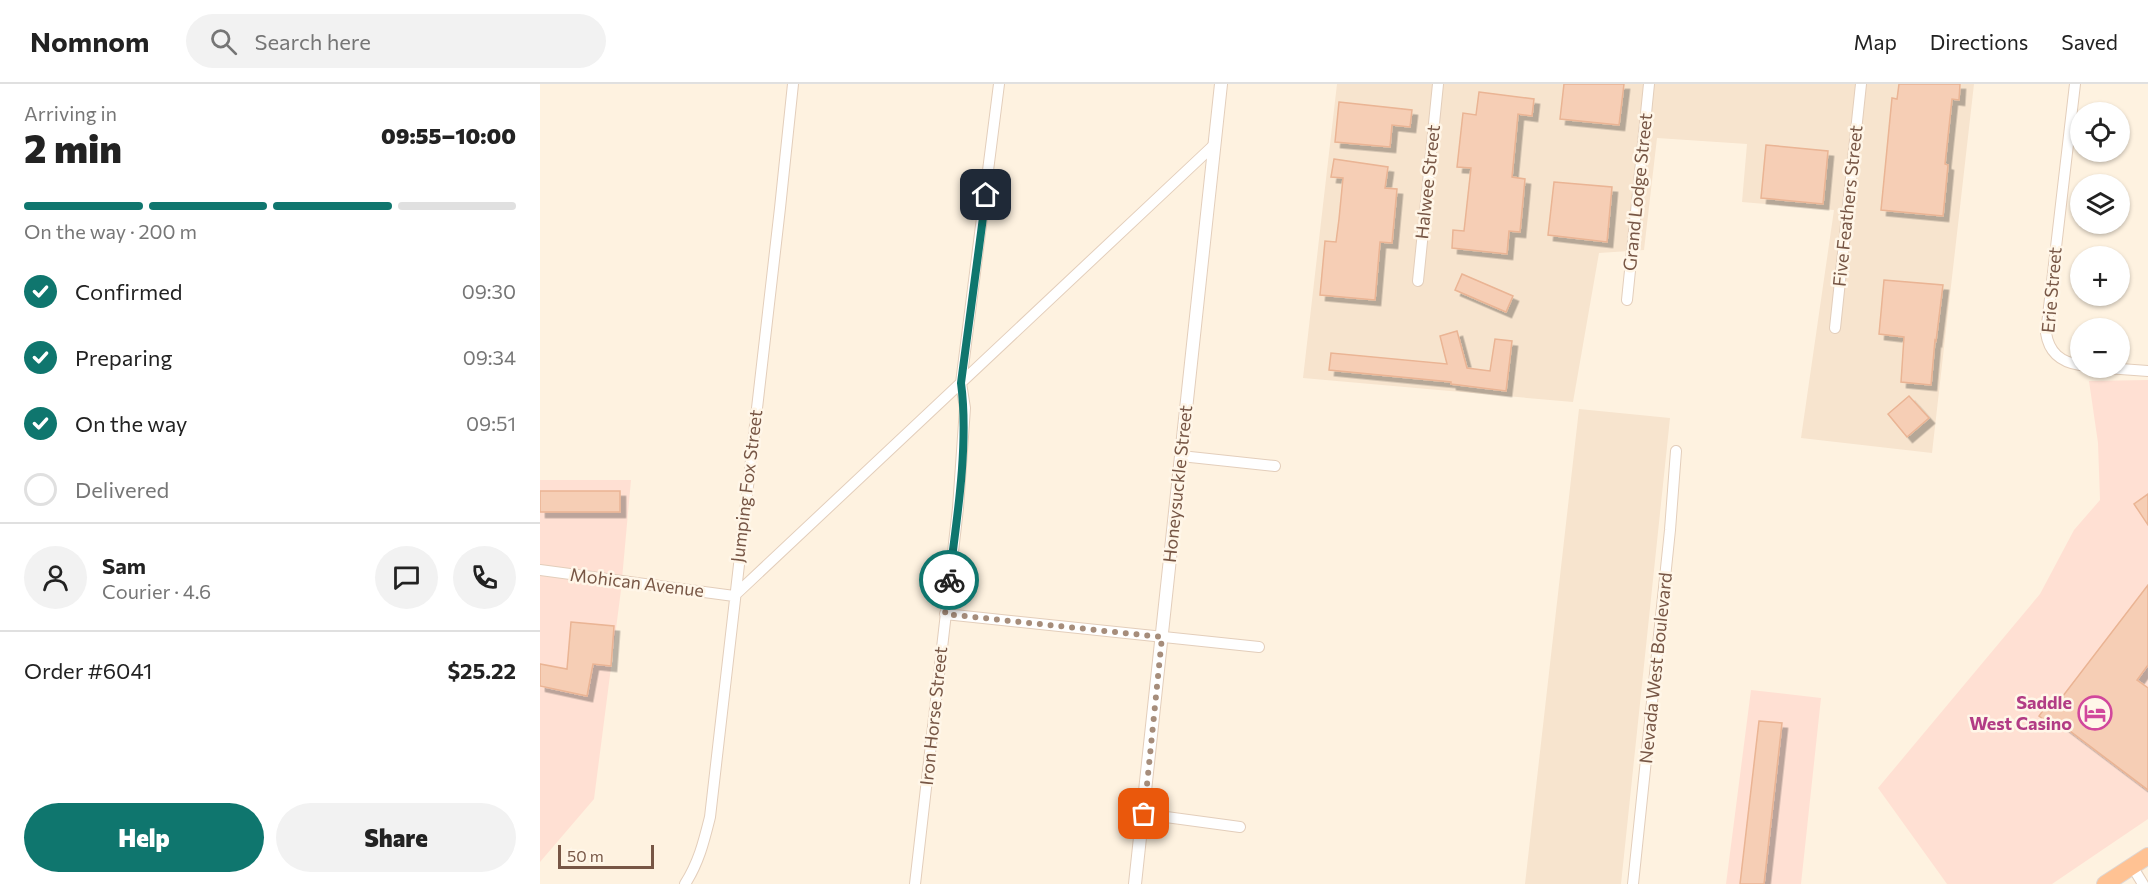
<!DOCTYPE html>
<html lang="en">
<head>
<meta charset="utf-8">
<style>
	:root { --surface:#fff; --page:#f2f2f2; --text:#222; --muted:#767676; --line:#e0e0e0; --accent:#0f766e }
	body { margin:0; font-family:Commissioner,sans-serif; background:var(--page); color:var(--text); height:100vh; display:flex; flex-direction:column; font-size:22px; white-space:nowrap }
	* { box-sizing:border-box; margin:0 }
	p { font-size:20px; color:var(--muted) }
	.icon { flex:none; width:33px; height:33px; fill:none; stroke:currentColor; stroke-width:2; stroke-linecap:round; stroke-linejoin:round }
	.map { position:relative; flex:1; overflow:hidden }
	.details { display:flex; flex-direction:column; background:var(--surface); width:540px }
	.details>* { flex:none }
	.controls { position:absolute; left:1530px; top:18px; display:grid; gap:12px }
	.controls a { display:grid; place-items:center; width:60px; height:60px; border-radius:50%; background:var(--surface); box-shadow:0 2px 4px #0004; font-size:30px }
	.scale { position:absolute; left:18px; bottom:15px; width:96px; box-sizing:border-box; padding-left:6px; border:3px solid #775645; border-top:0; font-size:16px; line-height:21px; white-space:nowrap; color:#775645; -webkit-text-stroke:4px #fff6e8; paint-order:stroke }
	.pin { position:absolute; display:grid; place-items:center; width:51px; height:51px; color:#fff; margin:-26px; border-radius:12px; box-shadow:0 3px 9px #0006 }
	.courier { position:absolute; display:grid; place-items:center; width:60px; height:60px; margin:-30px; border:4px solid #0f766e; border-radius:50%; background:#fff; color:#222; box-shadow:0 2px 8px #0007 }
	.headline em { font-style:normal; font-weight:800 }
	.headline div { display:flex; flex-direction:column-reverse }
	.headline { display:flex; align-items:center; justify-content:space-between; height:102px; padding:0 24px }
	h1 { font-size:39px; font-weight:800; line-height:45px }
	.bar { display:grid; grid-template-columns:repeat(4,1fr); gap:9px 6px; align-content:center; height:72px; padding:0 24px }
	.bar i { height:8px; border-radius:4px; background:var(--line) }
	.bar .current { background:var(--accent) }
	.bar p { grid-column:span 4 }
	.line { display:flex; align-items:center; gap:15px; padding:0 24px; border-top:2px solid var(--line) }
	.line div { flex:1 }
	.round { display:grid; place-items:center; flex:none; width:63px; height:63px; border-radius:32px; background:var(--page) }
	ol { padding:0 24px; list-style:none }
	li { display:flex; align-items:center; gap:18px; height:66px }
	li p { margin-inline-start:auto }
	li .icon { padding:6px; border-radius:50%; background:var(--accent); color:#fff; stroke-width:4 }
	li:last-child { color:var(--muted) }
	li i { width:33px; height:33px; border:3px solid var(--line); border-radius:50% }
	.cta { display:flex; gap:12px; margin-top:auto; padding:12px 24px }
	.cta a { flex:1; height:69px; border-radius:36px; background:var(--accent); color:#fff; font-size:24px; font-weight:800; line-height:69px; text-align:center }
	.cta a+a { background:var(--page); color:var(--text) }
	header { display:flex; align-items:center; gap:36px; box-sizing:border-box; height:84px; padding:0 30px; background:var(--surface); border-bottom:2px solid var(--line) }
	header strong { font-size:28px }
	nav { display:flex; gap:33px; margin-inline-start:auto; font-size:21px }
	.search { width:420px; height:54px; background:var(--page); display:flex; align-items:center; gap:15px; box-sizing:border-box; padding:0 21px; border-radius:33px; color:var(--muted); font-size:22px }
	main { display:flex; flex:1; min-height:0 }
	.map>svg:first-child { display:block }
	.residential { fill:#f7e4ce }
	.commercial { fill:#ffe0d3 }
	.building { fill:#f6ceb5; stroke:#eab494; stroke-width:1.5; filter:url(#shadow) }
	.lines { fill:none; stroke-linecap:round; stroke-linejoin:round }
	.minor-casing { stroke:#e3cebb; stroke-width:12 }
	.tertiary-casing { stroke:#e3cebb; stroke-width:14 }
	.trunk-casing { stroke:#ded6d2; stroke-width:18 }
	.minor { stroke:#fff; stroke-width:10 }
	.tertiary { stroke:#fff; stroke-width:12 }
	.trunk { stroke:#ffc293; stroke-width:16 }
	.done { stroke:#a68d7b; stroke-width:6; stroke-dasharray:0 10.8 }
	.route { stroke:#0f766e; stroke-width:8 }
	.labels { text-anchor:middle; stroke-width:5; stroke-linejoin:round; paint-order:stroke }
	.street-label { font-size:18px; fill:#775645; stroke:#fff6e8 }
	.hotel-label { font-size:18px; font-weight:bold; fill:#b23c85; stroke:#fff6e8; text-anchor:end }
</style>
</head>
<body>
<header>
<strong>Nomnom</strong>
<div class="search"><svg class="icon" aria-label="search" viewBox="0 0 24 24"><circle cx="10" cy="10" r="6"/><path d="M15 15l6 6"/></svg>Search here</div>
<nav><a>Map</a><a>Directions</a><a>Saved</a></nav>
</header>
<main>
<section class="details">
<div class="headline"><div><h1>2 min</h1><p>Arriving in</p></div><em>09:55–10:00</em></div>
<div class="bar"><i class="current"></i><i class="current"></i><i class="current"></i><i></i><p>On the way · 200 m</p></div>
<ol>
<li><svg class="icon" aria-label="check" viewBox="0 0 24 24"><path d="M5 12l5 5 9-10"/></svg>Confirmed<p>09:30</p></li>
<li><svg class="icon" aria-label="check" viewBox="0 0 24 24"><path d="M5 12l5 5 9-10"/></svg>Preparing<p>09:34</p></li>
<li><svg class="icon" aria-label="check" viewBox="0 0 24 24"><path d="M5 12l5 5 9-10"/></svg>On the way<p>09:51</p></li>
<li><i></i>Delivered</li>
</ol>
<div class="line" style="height:108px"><a class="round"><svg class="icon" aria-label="person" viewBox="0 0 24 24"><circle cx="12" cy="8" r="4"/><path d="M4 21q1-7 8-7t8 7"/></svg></a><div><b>Sam</b><p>Courier · 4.6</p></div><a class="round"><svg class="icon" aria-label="chat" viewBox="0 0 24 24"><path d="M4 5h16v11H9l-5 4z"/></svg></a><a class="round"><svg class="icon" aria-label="phone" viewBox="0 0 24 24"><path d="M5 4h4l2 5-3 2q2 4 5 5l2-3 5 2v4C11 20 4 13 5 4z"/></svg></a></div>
<div class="line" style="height:78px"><div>Order #6041</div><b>$25.22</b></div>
<div class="cta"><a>Help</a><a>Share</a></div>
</section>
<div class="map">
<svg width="1608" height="800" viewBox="0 0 1608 800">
	<defs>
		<filter id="shadow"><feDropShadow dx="5.5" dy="5.5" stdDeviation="0" flood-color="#0004"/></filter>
	</defs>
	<rect width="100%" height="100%" fill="#fef2e0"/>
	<path class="residential" d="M797,0H1434L1392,369L1261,354L1294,126L1202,118L1207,60L1117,54L1104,166L1059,169L1033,318L763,294Z
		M1039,325L1130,334L1081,800H985Z"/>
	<path class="commercial" d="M1608,296V735L1512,800H1407L1338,704L1500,510L1534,446L1560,416L1558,359L1549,297Z
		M0,396H91L81,506L54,715L0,778Z
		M1211,606L1281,614L1261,800H1186Z"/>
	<path class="building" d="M1024,0H1084L1079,41L1020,35Z
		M1359,0H1420L1419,16L1412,15L1405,80L1408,81L1403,132L1341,126L1352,14L1357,15Z
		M939,8L994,15L992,32L978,30L972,93L985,95L980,148L969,147L967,170L912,164L913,146L924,147L931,84L917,83L923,29L936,31Z
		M799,18L872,26L870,43L852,41L850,63L795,58Z
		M1226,61L1288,67L1283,120L1221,114Z
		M794,75L848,83L845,104L857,105L852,159L840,158L835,216L780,211L785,157L796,158L799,135L803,94L791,93Z
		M1014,98L1072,103L1067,158L1008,151Z
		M922,190L973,212L966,228L915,206Z
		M1344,196L1403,201L1396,257L1395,256L1391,301L1361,298L1364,253L1339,250Z
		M917,247L927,284L950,287L955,255L972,257L966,307L911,300V298L789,286L791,269L907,280L900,252Z
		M1369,312L1389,334L1367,353L1348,330Z
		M0,407H80V428H0Z
		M1608,410V441L1594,420Z
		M1608,501V581L1597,596L1608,604V706L1514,635L1510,640L1499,632L1507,621L1513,625Z
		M31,538L74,542L71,582L53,580L47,612L0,602V580L27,585Z
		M1219,637L1242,639L1224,800H1200Z"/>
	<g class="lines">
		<g class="minor-casing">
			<path id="minor" d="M1535,0L1506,249C1509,269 1521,278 1540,281
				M878,197L898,0
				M1087,216L1109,0
				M1295,244L1321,0
				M1567,284L1608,287
				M641,372L735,382
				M0,486L194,512L674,61
				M405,530L719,563
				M604,730L700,743
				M1592,782L1603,800
				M145,800C159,778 164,757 170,733L240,124L253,0
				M375,800L418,424L425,324L421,299L459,0
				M1093,800L1130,446L1136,367"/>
		</g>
		<g class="tertiary-casing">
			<path id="tertiary" d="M595,800L681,0"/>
		</g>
		<g class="trunk-casing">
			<path id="trunk" d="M1565,800L1608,772"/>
		</g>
		<use href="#minor" class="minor"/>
		<use href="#tertiary" class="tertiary"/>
		<use href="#trunk" class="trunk"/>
	</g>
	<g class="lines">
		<path class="done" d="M409,496L405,530L622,553L604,730"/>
		<path class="route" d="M409,496C417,435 429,359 421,299L446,111"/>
	</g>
	<defs>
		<g id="hotel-ring" transform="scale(1.725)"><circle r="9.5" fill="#fff6e8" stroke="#d1479c" stroke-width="1.5"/><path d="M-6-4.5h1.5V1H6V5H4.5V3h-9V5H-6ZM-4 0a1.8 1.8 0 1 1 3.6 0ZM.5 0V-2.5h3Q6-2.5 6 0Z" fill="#d1479c"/></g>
	</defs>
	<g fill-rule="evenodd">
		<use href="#hotel-ring" x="1555" y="629"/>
	</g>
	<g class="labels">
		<g class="street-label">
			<text transform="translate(888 98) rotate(-84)" y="6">Halwee Street</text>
			<text transform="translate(1098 108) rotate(-84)" y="6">Grand Lodge Street</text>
			<text transform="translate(1308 122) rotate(-84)" y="6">Five Feathers Street</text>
			<text transform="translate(1512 206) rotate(-85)" y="6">Erie Street</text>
			<text transform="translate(638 400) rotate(-84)" y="6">Honeysuckle Street</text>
			<text transform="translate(207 402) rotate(-83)" y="6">Jumping Fox Street</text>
			<text transform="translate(97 499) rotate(7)" y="6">Mohican Avenue</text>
			<text transform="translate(1116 584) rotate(-84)" y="6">Nevada West Boulevard</text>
			<text transform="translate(394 632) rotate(-84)" y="6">Iron Horse Street</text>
		</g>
		<g class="hotel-label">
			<text x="1532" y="625">Saddle<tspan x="1532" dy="21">West Casino</tspan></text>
		</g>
	</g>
</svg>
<div class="controls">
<a><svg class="icon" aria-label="locate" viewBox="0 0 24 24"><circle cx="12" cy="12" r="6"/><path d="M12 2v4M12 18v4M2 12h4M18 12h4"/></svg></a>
<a><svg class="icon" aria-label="layers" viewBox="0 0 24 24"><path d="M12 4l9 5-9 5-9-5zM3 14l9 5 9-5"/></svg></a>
<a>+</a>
<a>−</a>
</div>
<div class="scale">50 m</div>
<div class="pin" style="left:604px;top:730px;background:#ea580c"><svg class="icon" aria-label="bag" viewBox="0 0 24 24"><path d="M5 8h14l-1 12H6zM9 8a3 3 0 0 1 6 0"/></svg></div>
<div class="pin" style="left:446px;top:111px;background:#1f2937"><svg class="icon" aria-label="home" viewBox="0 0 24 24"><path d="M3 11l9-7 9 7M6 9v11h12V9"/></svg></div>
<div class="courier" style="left:409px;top:496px"><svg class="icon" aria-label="bike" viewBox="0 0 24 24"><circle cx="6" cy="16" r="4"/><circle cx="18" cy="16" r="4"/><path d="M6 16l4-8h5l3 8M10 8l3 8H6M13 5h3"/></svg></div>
</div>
</main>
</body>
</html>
